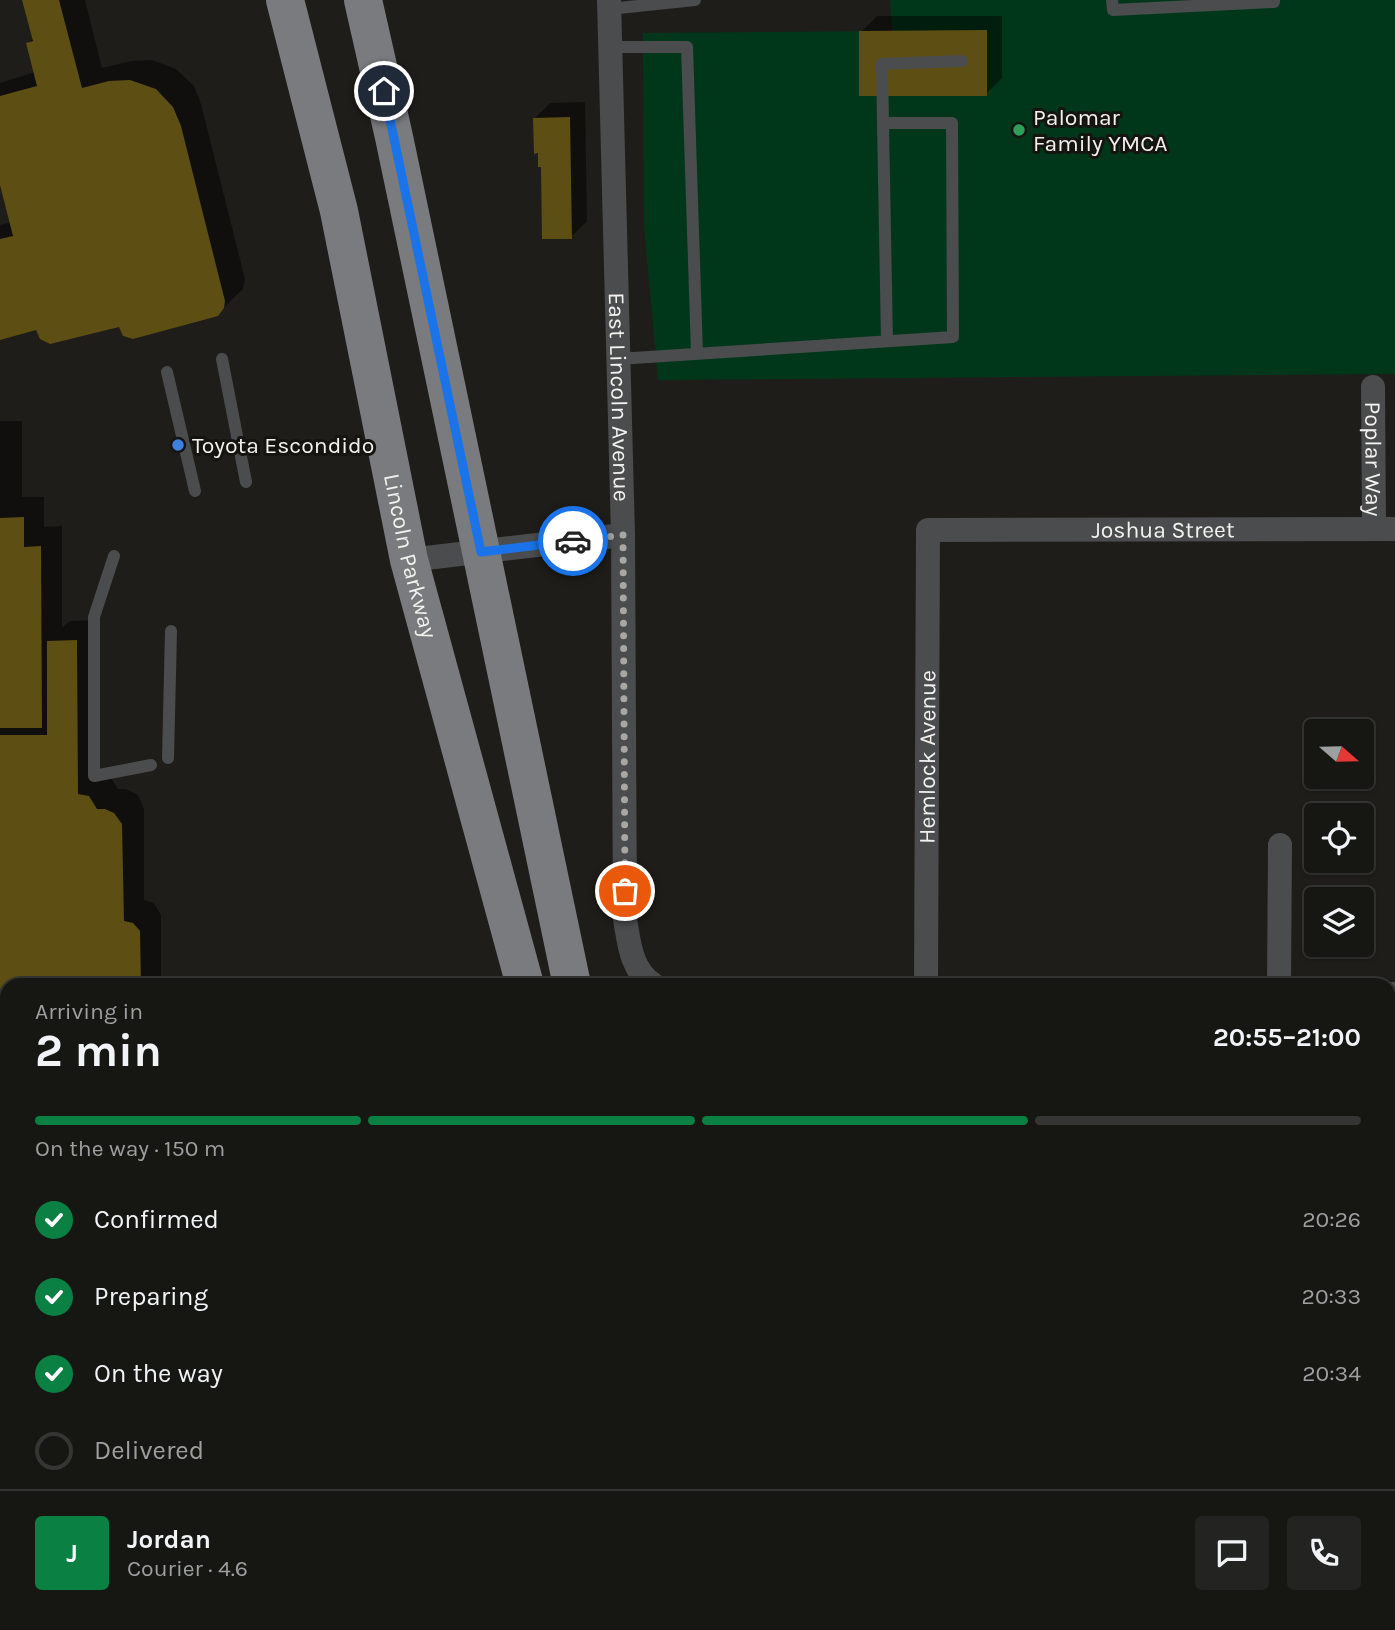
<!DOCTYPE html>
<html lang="en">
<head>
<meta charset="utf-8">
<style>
	:root { --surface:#161613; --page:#232321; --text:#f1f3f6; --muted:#9e9fa0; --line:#353533; --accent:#0b8043 }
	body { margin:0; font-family:Karla,sans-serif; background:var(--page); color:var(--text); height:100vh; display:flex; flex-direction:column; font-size:26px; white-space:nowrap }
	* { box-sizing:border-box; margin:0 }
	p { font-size:23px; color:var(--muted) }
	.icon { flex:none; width:38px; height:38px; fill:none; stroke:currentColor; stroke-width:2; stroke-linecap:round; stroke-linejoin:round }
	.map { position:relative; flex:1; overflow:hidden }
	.details { position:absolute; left:0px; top:978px; width:1396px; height:653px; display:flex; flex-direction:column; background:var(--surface); border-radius:21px 21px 0 0; box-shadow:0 2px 5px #0004,0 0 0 2px var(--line) }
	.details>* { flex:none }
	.needle { width:46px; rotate:110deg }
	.fabs { position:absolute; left:1304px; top:719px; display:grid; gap:14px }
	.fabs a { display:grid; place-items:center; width:70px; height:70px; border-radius:7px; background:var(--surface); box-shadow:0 2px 5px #0004,0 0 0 2px var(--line); font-size:35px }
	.pin { position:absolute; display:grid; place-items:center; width:60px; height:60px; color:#fff; margin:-30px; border:4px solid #fff; border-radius:50%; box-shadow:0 2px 7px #0007 }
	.courier { position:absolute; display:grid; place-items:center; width:70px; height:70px; margin:-35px; border:5px solid #1a73e8; border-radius:50%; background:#fff; color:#222; box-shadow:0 2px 9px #0007 }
	.headline em { font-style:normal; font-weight:700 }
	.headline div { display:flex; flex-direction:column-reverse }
	.headline { display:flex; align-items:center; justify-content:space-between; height:119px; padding:0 35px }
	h1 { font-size:46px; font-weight:700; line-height:52px }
	.bar { display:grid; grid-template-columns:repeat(4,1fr); gap:10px 7px; align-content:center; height:84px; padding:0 35px }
	.bar i { height:9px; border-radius:5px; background:var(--line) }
	.bar .selected { background:var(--accent) }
	.bar p { grid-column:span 4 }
	.line { display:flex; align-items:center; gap:18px; padding:0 35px; border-top:2px solid var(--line) }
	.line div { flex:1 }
	.round { display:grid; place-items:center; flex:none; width:74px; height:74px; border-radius:7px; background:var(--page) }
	ol { padding:0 35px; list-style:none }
	li { display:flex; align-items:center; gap:21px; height:77px }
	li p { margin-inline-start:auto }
	li .icon { padding:7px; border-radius:50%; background:var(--accent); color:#fff; stroke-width:4 }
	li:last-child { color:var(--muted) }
	li i { width:38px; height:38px; border:4px solid var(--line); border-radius:50% }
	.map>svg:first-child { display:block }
	.garden { fill:#00371b }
	.shadow { fill:#0007 }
	.building { fill:#5d4f13 }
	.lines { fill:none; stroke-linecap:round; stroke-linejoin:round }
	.service { stroke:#4b4c4e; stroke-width:12 }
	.minor { stroke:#4b4c4e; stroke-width:24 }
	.primary { stroke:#797b7f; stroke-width:38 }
	.done { stroke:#a8a7a4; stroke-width:7; stroke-dasharray:0 12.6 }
	.route { stroke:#1a73e8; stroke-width:9 }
	.leisure-dot { fill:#2e9e5b; stroke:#151410; stroke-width:2.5 }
	.shop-dot { fill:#3f7fe0; stroke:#151410; stroke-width:2.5 }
	.labels { text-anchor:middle; stroke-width:6; stroke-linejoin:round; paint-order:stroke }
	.poi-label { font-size:23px; fill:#f3f2ef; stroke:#151410; text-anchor:start }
	.street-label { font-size:23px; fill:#f3f2ef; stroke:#151410 }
</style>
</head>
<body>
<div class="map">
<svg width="1395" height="1630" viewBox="0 0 1395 1630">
	<rect width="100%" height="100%" fill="#1e1d19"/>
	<path class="garden" d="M890,0H1395V374L658,380L644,227L643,33L892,31Z"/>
	<path class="shadow" d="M24,0H85L102,68L131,61L152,60L176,69L194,86L201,104L245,279L243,289L221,310L120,325L37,328L0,338V225L11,222L0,178V83L35,72L28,43L34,37Z
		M877,16H1002V78L986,94L861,32Z
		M585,102L587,221L571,237L542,165L535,118L550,103Z
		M0,421H22V497H44V527L62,526V628L70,621L98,620V774L110,776L118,789H126L138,795L144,809V900L154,903L161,915V985H7V1059H0Z
		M0,1097H7V1151H0Z
		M1,1215H7V1283H0Z
		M90,1624H151V1630H89Z
		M257,1624H315V1630H257Z"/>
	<path class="building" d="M22,0H59L82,88L109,81L130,80L156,89L173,107L181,126L225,301L224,308L218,316L133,339L123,336L119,327L50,344L40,339L36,330L0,340V239L13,236L0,185V96L37,86L26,43L33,41Z
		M987,30V96H859V31Z
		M570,117L572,239H542L541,167H538V153L534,154L533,118Z
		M24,517V547L41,546L42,728H0V518Z
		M77,640L78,794L89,796L97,809H105L114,813L122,824L124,921L133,923L140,931L141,985H7V1061H0V735H47V641Z
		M0,1117H7V1153H0Z
		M0,1225H7V1285H0Z
		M89,1624H141V1630H89Z
		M256,1624H298V1630H256Z
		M369,1624H399V1627H370Z"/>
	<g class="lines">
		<path class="service" d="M1112,0L1113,10L1274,2V0
			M609,9L695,0
			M610,47H687L697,353
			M883,123L882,64L962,61
			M222,359L246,482
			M618,359L953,337L952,123H883L887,341
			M167,372L195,491
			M114,556L94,617V776L151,765
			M168,758L171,631
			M904,1630V1624"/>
		<g class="minor">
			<path id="s1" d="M609,0L623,535L625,919C629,943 631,971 654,985"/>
			<path id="s2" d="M1373,387L1374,529"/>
			<path d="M409,560L623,535"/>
			<path id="s3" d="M926,985L928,530L1395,529"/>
			<path d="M1279,985L1280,845"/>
			<path d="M1390,994H1395"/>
			<path d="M0,1343H7"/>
			<path d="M1390,1528H1395"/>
			<path d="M28,1624V1630"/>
			<path d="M1207,1630V1624"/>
		</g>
		<g class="primary">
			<path id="s4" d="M285,0L339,211L409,560L525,985"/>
			<path d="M363,0L394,137L572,985"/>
			<path d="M618,1624V1630"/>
		</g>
	</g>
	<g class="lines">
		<path class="done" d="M573,541L623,535L625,891"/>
		<path class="route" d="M384,91L481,552L573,541"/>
	</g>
	<circle class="leisure-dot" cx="1019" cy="130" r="7"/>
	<circle class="shop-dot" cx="178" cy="445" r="7"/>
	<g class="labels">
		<g class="poi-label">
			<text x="1033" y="125">Palomar<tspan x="1033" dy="26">Family YMCA</tspan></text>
			<text x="192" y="453">Toyota Escondido</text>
		</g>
		<g class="street-label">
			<text dy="8" stroke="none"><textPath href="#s1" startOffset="397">East Lincoln Avenue</textPath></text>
			<text dy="8" stroke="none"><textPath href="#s2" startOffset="72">Poplar Way</textPath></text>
			<text dy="8" stroke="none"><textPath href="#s3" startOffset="690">Joshua Street</textPath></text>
			<text dy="8" stroke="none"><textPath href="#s4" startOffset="570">Lincoln Parkway</textPath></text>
			<text dy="8" stroke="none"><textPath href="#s3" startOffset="228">Hemlock Avenue</textPath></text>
		</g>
	</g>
</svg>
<div class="fabs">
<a><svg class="needle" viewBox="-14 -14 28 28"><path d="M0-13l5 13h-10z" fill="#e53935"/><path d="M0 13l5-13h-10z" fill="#9e9fa0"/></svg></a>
<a><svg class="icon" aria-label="locate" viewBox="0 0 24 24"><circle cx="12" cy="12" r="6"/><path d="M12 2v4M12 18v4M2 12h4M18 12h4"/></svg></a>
<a><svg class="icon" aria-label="layers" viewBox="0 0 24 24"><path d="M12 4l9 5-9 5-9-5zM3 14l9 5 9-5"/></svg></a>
</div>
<div class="pin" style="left:625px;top:891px;background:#ea580c"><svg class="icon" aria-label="bag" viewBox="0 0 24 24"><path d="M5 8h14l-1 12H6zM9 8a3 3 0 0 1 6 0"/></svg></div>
<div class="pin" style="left:384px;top:91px;background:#1f2937"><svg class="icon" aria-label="home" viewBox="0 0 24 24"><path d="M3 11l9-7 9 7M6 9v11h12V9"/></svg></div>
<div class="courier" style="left:573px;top:541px"><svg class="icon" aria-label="car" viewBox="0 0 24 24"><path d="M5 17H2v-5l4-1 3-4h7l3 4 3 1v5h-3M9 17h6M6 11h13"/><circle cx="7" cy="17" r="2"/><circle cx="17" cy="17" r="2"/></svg></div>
<section class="details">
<div class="headline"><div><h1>2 min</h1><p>Arriving in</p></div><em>20:55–21:00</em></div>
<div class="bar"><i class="selected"></i><i class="selected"></i><i class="selected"></i><i></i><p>On the way · 150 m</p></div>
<ol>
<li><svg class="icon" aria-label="check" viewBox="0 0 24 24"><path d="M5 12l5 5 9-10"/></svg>Confirmed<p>20:26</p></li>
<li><svg class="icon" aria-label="check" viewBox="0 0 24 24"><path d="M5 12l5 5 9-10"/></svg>Preparing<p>20:33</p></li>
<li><svg class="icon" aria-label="check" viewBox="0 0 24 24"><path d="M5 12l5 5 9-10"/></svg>On the way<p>20:34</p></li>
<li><i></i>Delivered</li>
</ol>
<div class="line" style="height:126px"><b class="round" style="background:var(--accent);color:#fff">J</b><div><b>Jordan</b><p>Courier · 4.6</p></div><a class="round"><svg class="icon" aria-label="chat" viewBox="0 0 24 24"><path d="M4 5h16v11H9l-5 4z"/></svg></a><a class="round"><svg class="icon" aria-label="phone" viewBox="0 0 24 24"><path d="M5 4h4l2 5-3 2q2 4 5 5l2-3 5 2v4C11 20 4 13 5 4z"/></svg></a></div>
</section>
</div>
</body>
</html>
